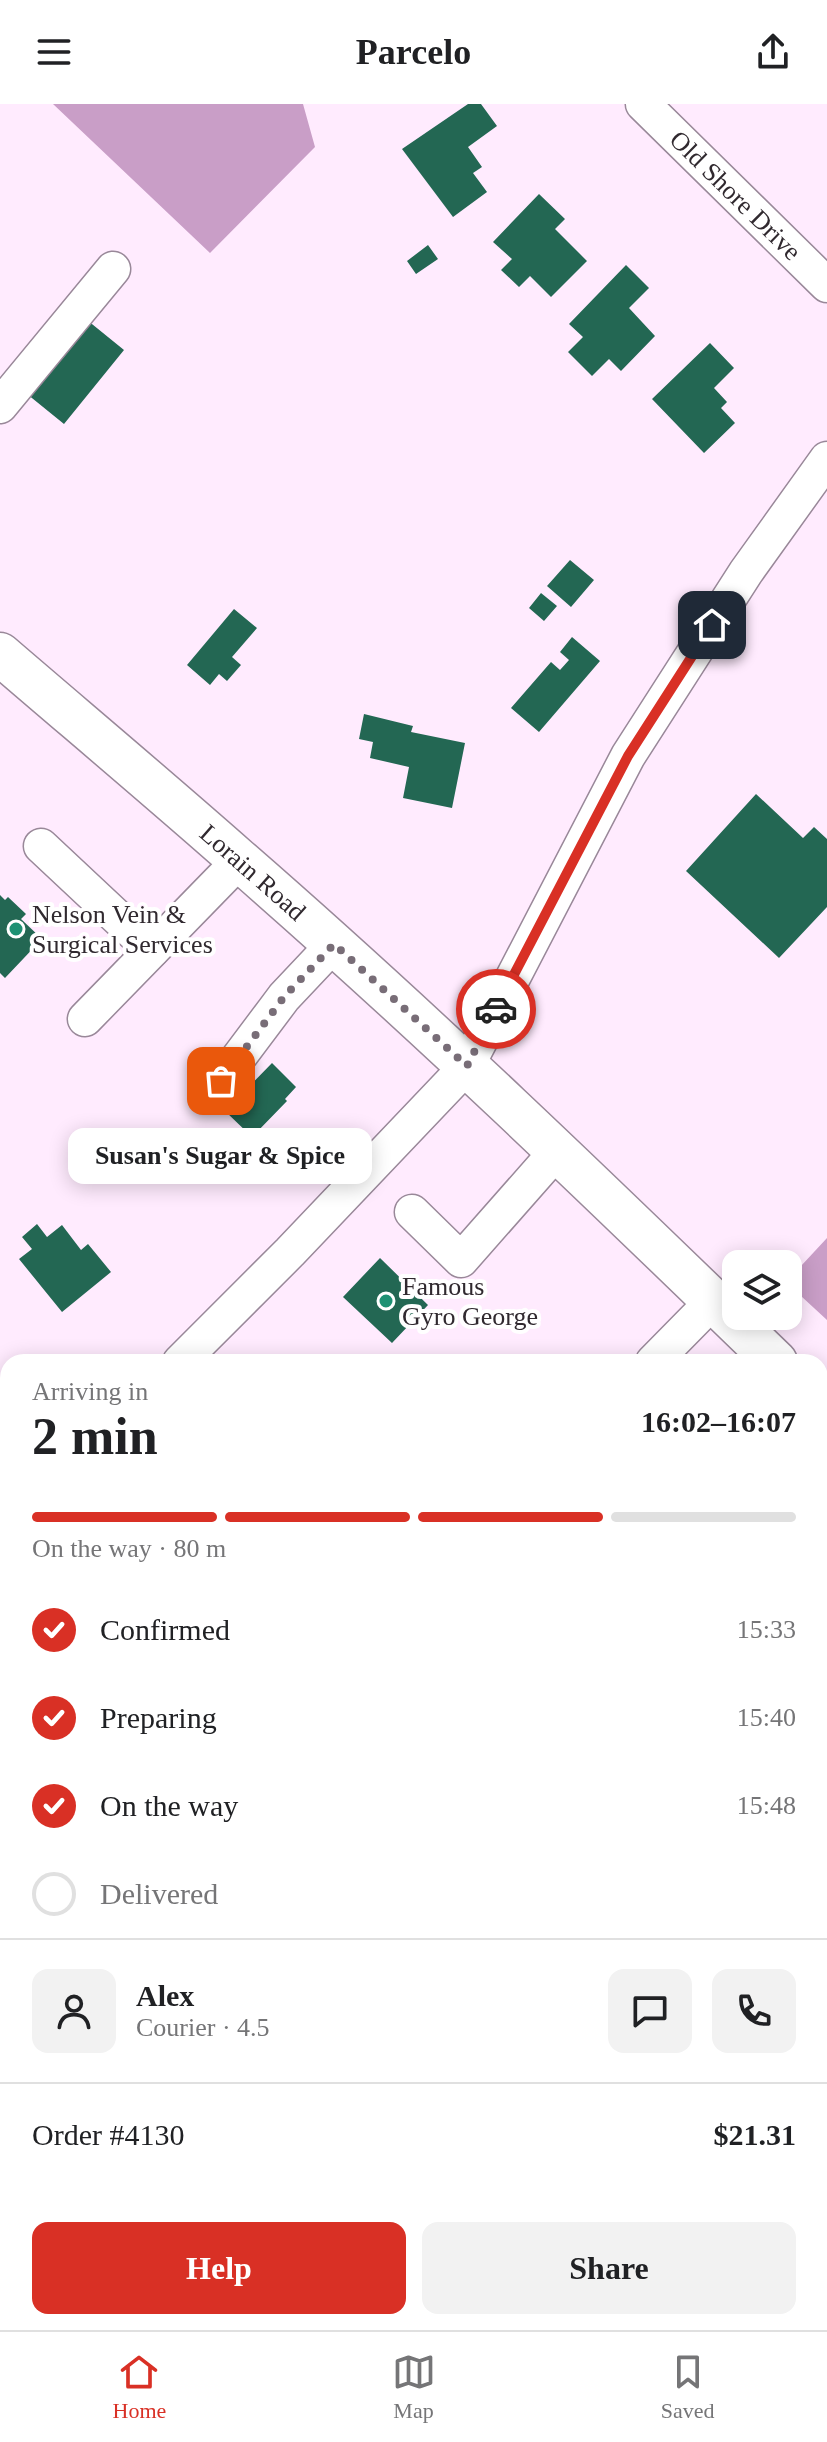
<!DOCTYPE html>
<html lang="en">
<head>
<meta charset="utf-8">
<style>
	:root { --surface:#fff; --page:#f2f2f2; --text:#202124; --muted:#757577; --line:#e0e0e0; --accent:#d93025 }
	body { margin:0; font-family:Georgia,serif; background:var(--page); color:var(--text); height:100vh; display:flex; flex-direction:column; font-size:30px; white-space:nowrap }
	* { box-sizing:border-box; margin:0 }
	p { font-size:26px; color:var(--muted) }
	.icon { flex:none; width:44px; height:44px; fill:none; stroke:currentColor; stroke-width:2; stroke-linecap:round; stroke-linejoin:round }
	.map { position:relative; flex:1; overflow:hidden }
	.side { position:absolute; left:0px; top:1250px; width:828px; height:976px; display:flex; flex-direction:column; background:var(--surface); border-radius:24px 24px 0 0; box-shadow:0 4px 20px #0003 }
	.side>* { flex:none }
	.tools { position:absolute; left:722px; top:1146px; display:grid; gap:16px }
	.tools a { display:grid; place-items:center; width:80px; height:80px; border-radius:16px; background:var(--surface); box-shadow:0 4px 20px #0003; font-size:40px }
	.pin { position:absolute; display:grid; place-items:center; width:68px; height:68px; color:#fff; margin:-34px; border-radius:16px; box-shadow:0 4px 12px #0006 }
	.courier { position:absolute; display:grid; place-items:center; width:80px; height:80px; margin:-40px; border:6px solid #d93025; border-radius:50%; background:#fff; color:#222; box-shadow:0 2px 10px #0007 }
	.bubble { position:absolute; height:56px; border-radius:16px; background:var(--surface); box-shadow:0 4px 20px #0003; font-size:26px; font-weight:800; line-height:56px; text-align:center }
	.overview em { font-style:normal; font-weight:800 }
	.overview div { display:flex; flex-direction:column-reverse }
	.overview { display:flex; align-items:center; justify-content:space-between; height:136px; padding:0 32px }
	h1 { font-size:52px; font-weight:800; line-height:60px }
	.bar { display:grid; grid-template-columns:repeat(4,1fr); gap:12px 8px; align-content:center; height:96px; padding:0 32px }
	.bar i { height:10px; border-radius:6px; background:var(--line) }
	.bar .current { background:var(--accent) }
	.bar p { grid-column:span 4 }
	.line { display:flex; align-items:center; gap:20px; padding:0 32px; border-top:2px solid var(--line) }
	.line div { flex:1 }
	.round { display:grid; place-items:center; flex:none; width:84px; height:84px; border-radius:16px; background:var(--page) }
	ol { padding:0 32px; list-style:none }
	li { display:flex; align-items:center; gap:24px; height:88px }
	li p { margin-inline-start:auto }
	li .icon { padding:8px; border-radius:50%; background:var(--accent); color:#fff; stroke-width:4 }
	li:last-child { color:var(--muted) }
	li i { width:44px; height:44px; border:4px solid var(--line); border-radius:50% }
	.primary-button { display:flex; gap:16px; margin-top:auto; padding:16px 32px }
	.primary-button a { flex:1; height:92px; border-radius:16px; background:var(--accent); color:#fff; font-size:32px; font-weight:800; line-height:92px; text-align:center }
	.primary-button a+a { background:var(--page); color:var(--text) }
	header { display:flex; justify-content:space-between; align-items:center; height:104px; padding:0 32px; background:var(--surface); font-size:36px; font-weight:800 }
	.menu { display:flex; justify-content:space-around; align-items:center; height:112px; border-top:2px solid var(--line); background:var(--surface); font-size:22px; color:var(--muted) }
	.menu a { display:grid; justify-items:center; gap:4px }
	.menu .current { color:var(--accent) }
	.map>svg:first-child { display:block }
	.forest { fill:#c99ec7 }
	.building { fill:#236753 }
	.lines { fill:none; stroke-linecap:round; stroke-linejoin:round }
	.minor-casing { stroke:#989; stroke-width:37 }
	.major-casing { stroke:#989; stroke-width:45 }
	.minor { stroke:#fff; stroke-width:34 }
	.major { stroke:#fff; stroke-width:42 }
	.done { stroke:#786d77; stroke-width:8; stroke-dasharray:0 14.4 }
	.route { stroke:#d93025; stroke-width:10 }
	.poi-dot { fill:#1e9173; stroke:#fff; stroke-width:3 }
	.labels { text-anchor:middle; stroke-width:8; stroke-linejoin:round; paint-order:stroke }
	.street-label { font-size:26px; fill:#30292f; stroke:#fff }
	.poi-label { font-size:26px; fill:#30292f; stroke:#fff; text-anchor:start }
</style>
</head>
<body>
<header><svg class="icon" aria-label="menu" viewBox="0 0 24 24"><path d="M4 6h16M4 12h16M4 18h16"/></svg>Parcelo<svg class="icon" aria-label="share" viewBox="0 0 24 24"><path d="M12 15V3M7 8l5-5 5 5M5 13v7h14v-7"/></svg></header>
<div class="map">
<svg width="827" height="2226" viewBox="0 0 827 2226">
	<rect width="100%" height="100%" fill="#ffebfe"/>
	<path class="forest" d="M53,0H303L315,43L210,149Z
		M827,1134V1216L788,1180V1176Z"/>
	<path class="building" d="M468,0H481L497,22L468,43L482,63L473,69L487,88L453,113L402,45Z
		M539,90L565,115L555,125L587,157L551,193L530,172L519,183L501,166L512,155L493,138Z
		M428,141L438,155L416,170L407,157Z
		M626,161L649,184L629,204L655,232L621,267L609,255L592,272L568,248L583,233L569,220Z
		M87,216L124,246L64,320L27,290Z
		M710,239L734,264L714,284L727,298L721,304L735,319L704,349L652,295Z
		M570,456L594,476L571,503L547,482Z
		M541,489L557,502L544,517L529,504Z
		M234,505L257,524L232,553L241,561L227,577L219,570L210,581L187,561Z
		M572,533L600,557L539,628L511,604L551,558L560,566L569,556L560,548Z
		M364,610L413,622L411,628L465,639L452,704L403,694L409,663L370,654L373,638L359,635Z
		M756,690L803,734L814,723L827,735V803L779,854L686,767Z
		M0,791L5,796L8,793L26,810L21,815L42,835L5,874L0,869Z
		M272,959L296,983L285,995L287,997L252,1033L225,1007Z
		M37,1120L47,1133L62,1121L81,1146L88,1140L111,1168L62,1208L19,1155L32,1145L22,1133Z
		M380,1154L428,1201L392,1239L343,1193Z
		M8,1530V1595L0,1596V1531Z
		M820,1564L827,1571V1636L820,1644Z
		M827,1712V1740L820,1741V1714Z
		M166,2218H237V2226H166Z
		M292,2218H363L364,2226H293Z
		M421,2218H490L491,2226H422Z
		M545,2218H621L622,2226H546Z
		M691,2218H745L746,2226H706V2221L691,2222Z
		M112,2220V2226H70V2224Z"/>
	<g class="lines">
		<g class="minor-casing">
			<g id="minor">
				<path id="s1" d="M643,0L827,181"/>
				<path d="M0,302L113,165"/>
				<path d="M41,742L152,846"/>
				<path d="M85,915L240,756"/>
				<path d="M221,977L284,893L334,840"/>
				<path d="M412,1108L461,1156L557,1047"/>
				<path d="M180,1258L290,1148L467,962L628,652L746,468L827,355"/>
				<path d="M653,1258L713,1197"/>
				<path d="M820,1389L827,1382"/>
				<path d="M0,1393L8,1390"/>
				<path d="M820,1484L827,1491"/>
				<path d="M820,2034L827,2033"/>
				<path d="M0,2103H8"/>
			</g>
		</g>
		<g class="major-casing">
			<g id="major">
				<path id="s2" d="M0,550C79,618 160,686 238,755C423,916 600,1087 776,1258"/>
				<path d="M820,1301L827,1308"/>
			</g>
		</g>
		<use href="#minor" class="minor"/>
		<use href="#major" class="major"/>
	</g>
	<g class="lines">
		<path class="done" d="M221,977L284,893L334,840L467,962L496,905"/>
		<path class="route" d="M496,905L628,652L712,521"/>
	</g>
	<g class="poi-dot">
		<circle cx="16" cy="825" r="8"/>
		<circle cx="386" cy="1197" r="8"/>
	</g>
	<g class="labels">
		<g class="street-label">
			<text dy="9" stroke="none"><textPath href="#s1" startOffset="130">Old Shore Drive</textPath></text>
			<text dy="9" stroke="none"><textPath href="#s2" startOffset="334">Lorain Road</textPath></text>
		</g>
		<g class="poi-label">
			<text x="32" y="819">Nelson Vein &amp;<tspan x="32" dy="30">Surgical Services</tspan></text>
			<text x="402" y="1191">Famous<tspan x="402" dy="30">Gyro George</tspan></text>
		</g>
	</g>
</svg>
<div class="tools">
<a><svg class="icon" aria-label="layers" viewBox="0 0 24 24"><path d="M12 4l9 5-9 5-9-5zM3 14l9 5 9-5"/></svg></a>
</div>
<div class="pin" style="left:221px;top:977px;background:#ea580c"><svg class="icon" aria-label="bag" viewBox="0 0 24 24"><path d="M5 8h14l-1 12H6zM9 8a3 3 0 0 1 6 0"/></svg></div>
<div class="pin" style="left:712px;top:521px;background:#1f2937"><svg class="icon" aria-label="home" viewBox="0 0 24 24"><path d="M3 11l9-7 9 7M6 9v11h12V9"/></svg></div>
<div class="courier" style="left:496px;top:905px"><svg class="icon" aria-label="car" viewBox="0 0 24 24"><path d="M5 17H2v-5l4-1 3-4h7l3 4 3 1v5h-3M9 17h6M6 11h13"/><circle cx="7" cy="17" r="2"/><circle cx="17" cy="17" r="2"/></svg></div>
<div class="bubble" style="left:68px;top:1024px;width:304px">Susan's Sugar &amp; Spice</div>
<section class="side">
<div class="overview"><div><h1>2 min</h1><p>Arriving in</p></div><em>16:02–16:07</em></div>
<div class="bar"><i class="current"></i><i class="current"></i><i class="current"></i><i></i><p>On the way · 80 m</p></div>
<ol>
<li><svg class="icon" aria-label="check" viewBox="0 0 24 24"><path d="M5 12l5 5 9-10"/></svg>Confirmed<p>15:33</p></li>
<li><svg class="icon" aria-label="check" viewBox="0 0 24 24"><path d="M5 12l5 5 9-10"/></svg>Preparing<p>15:40</p></li>
<li><svg class="icon" aria-label="check" viewBox="0 0 24 24"><path d="M5 12l5 5 9-10"/></svg>On the way<p>15:48</p></li>
<li><i></i>Delivered</li>
</ol>
<div class="line" style="height:144px"><a class="round"><svg class="icon" aria-label="person" viewBox="0 0 24 24"><circle cx="12" cy="8" r="4"/><path d="M4 21q1-7 8-7t8 7"/></svg></a><div><b>Alex</b><p>Courier · 4.5</p></div><a class="round"><svg class="icon" aria-label="chat" viewBox="0 0 24 24"><path d="M4 5h16v11H9l-5 4z"/></svg></a><a class="round"><svg class="icon" aria-label="phone" viewBox="0 0 24 24"><path d="M5 4h4l2 5-3 2q2 4 5 5l2-3 5 2v4C11 20 4 13 5 4z"/></svg></a></div>
<div class="line" style="height:104px"><div>Order #4130</div><b>$21.31</b></div>
<div class="primary-button"><a>Help</a><a>Share</a></div>
</section>
</div>
<nav class="menu">
<a class="current"><svg class="icon" aria-label="home" viewBox="0 0 24 24"><path d="M3 11l9-7 9 7M6 9v11h12V9"/></svg>Home</a>
<a><svg class="icon" aria-label="map" viewBox="0 0 24 24"><path d="M3 6l6-2 6 2 6-2v14l-6 2-6-2-6 2zM9 4v14M15 6v14"/></svg>Map</a>
<a><svg class="icon" aria-label="saved" viewBox="0 0 24 24"><path d="M7 4h10v16l-5-4-5 4z"/></svg>Saved</a>
</nav>
</body>
</html>
